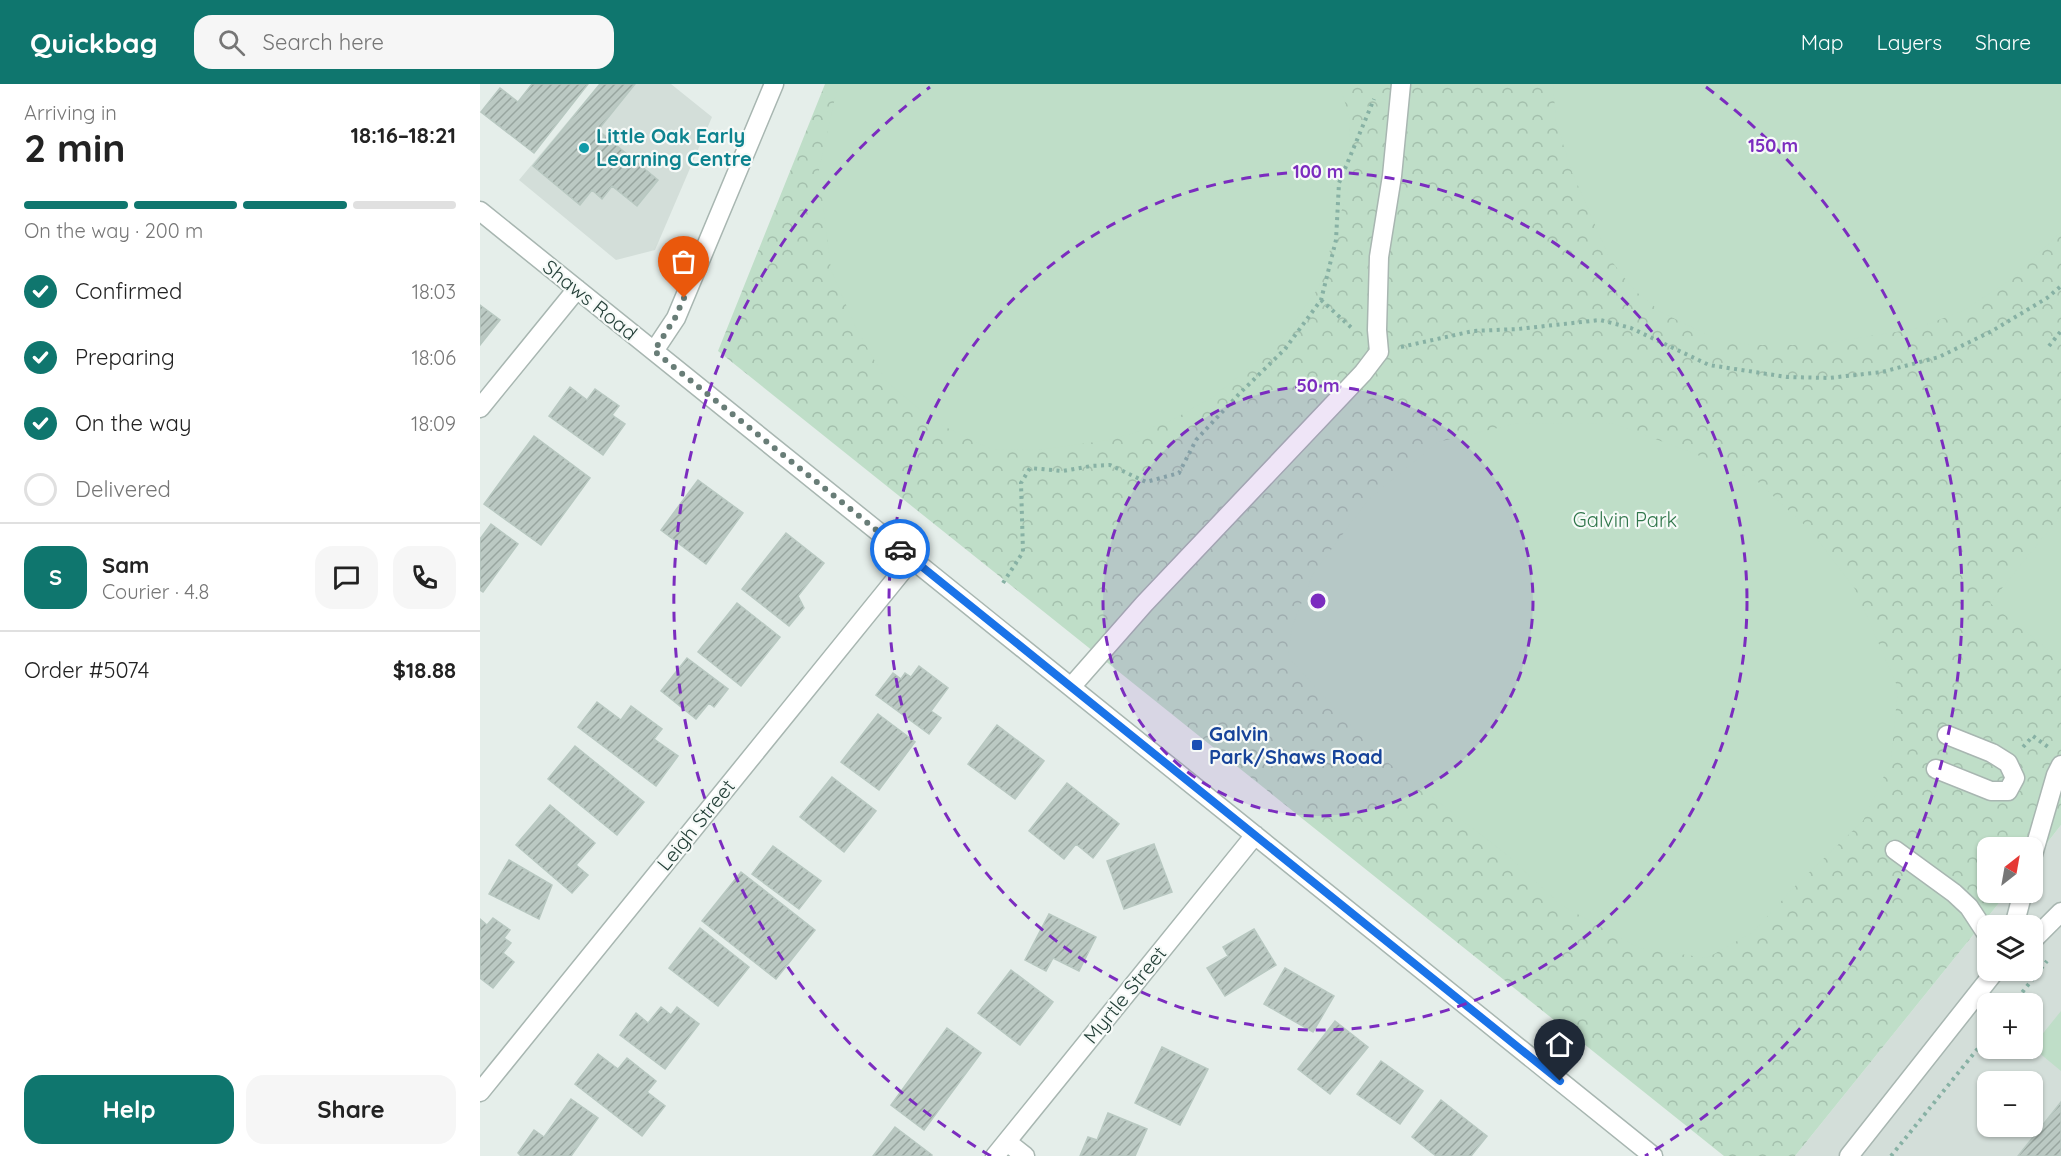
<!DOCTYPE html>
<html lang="en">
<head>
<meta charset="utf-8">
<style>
	:root { --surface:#fff; --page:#f6f6f6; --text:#222; --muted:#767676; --line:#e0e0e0; --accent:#0f766e }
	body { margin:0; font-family:Quicksand,sans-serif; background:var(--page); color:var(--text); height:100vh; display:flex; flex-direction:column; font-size:22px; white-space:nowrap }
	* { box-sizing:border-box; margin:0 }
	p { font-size:20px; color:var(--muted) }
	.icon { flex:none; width:33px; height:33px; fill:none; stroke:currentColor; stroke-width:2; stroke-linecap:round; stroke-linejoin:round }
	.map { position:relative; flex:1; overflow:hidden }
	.panel { display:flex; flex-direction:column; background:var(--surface); width:480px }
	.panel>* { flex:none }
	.needle { width:39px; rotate:31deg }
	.fabs { position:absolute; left:1497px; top:753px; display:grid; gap:12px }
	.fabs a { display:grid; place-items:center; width:66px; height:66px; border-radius:12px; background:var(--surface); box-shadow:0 2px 4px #0004; font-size:30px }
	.pin { position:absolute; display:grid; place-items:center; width:51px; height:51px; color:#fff; margin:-62px -26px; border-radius:50% 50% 50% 0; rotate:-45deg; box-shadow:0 0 6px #0007 }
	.pin .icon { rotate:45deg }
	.courier { position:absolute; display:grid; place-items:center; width:60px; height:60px; margin:-30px; border:4px solid #1a73e8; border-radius:50%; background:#fff; color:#222; box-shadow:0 2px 8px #0007 }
	.head em { font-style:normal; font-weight:800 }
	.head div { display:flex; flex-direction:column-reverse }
	.head { display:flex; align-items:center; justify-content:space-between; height:102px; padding:0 24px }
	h1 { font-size:39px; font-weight:800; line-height:45px }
	.bar { display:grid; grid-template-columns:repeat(4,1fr); gap:9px 6px; align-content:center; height:72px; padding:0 24px }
	.bar i { height:8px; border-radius:4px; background:var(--line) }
	.bar .selected { background:var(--accent) }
	.bar p { grid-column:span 4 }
	.line { display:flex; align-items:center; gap:15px; padding:0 24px; border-top:2px solid var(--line) }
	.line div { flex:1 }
	.round { display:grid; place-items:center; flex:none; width:63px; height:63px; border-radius:18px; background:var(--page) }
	ol { padding:0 24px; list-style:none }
	li { display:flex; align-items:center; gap:18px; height:66px }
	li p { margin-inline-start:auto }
	li .icon { padding:6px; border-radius:50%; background:var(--accent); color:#fff; stroke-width:4 }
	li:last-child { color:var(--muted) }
	li i { width:33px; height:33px; border:3px solid var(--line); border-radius:50% }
	.primary-button { display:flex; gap:12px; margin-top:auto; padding:12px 24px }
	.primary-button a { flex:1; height:69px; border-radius:18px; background:var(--accent); color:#fff; font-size:24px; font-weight:800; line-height:69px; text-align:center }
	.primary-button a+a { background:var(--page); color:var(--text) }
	header { display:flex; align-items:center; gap:36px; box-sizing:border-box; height:84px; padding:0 30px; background:var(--accent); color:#fff }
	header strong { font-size:28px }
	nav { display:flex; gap:33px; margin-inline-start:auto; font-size:21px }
	.search { width:420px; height:54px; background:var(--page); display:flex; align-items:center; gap:15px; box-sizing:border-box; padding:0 21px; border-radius:18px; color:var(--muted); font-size:22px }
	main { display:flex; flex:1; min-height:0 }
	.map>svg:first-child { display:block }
	.built { fill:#d3ded9; fill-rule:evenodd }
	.forest { fill:url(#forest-crowns) }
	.pitch { fill:#bfdec8 }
	.building { fill:url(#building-hatch); stroke:#b8c8c1; stroke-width:1.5 }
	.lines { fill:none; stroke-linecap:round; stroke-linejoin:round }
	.minor-casing { stroke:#a8b6b1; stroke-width:21 }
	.path { stroke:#87b1a4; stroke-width:4; stroke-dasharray:3 4.5; stroke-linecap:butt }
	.minor { stroke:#fff; stroke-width:18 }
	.done { stroke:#687d77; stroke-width:6; stroke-dasharray:0 10.8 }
	.route { stroke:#1a73e8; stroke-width:8 }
	.ring { fill:none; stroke:#7b2cbf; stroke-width:3; stroke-dasharray:10 8 }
	.culture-dot { fill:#0f9aa8; stroke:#f6faf8; stroke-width:2 }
	.transit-dot { fill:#1a4fb4; stroke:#f6faf8; stroke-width:2 }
	.labels { text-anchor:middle; stroke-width:4.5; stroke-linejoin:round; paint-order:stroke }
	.culture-label { font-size:20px; font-weight:bold; fill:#0d838f; stroke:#f6faf8; text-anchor:start }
	.street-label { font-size:20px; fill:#254039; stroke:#f6faf8 }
	.park-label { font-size:20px; fill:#30764b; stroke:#f6faf8 }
	.transit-label { font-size:20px; font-weight:bold; fill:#164399; stroke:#f6faf8; text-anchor:start }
	.centre { fill:#7b2cbf; stroke:#f6faf8; stroke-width:3 }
	.ring-label { font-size:18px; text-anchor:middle; font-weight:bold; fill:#7b2cbf; stroke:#f6faf8; stroke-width:4.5; stroke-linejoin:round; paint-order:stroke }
</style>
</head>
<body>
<header>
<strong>Quickbag</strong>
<div class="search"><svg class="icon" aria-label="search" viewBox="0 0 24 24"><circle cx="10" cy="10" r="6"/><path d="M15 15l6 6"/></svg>Search here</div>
<nav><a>Map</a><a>Layers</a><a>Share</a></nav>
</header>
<main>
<section class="panel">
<div class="head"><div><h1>2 min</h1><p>Arriving in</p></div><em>18:16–18:21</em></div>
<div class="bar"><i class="selected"></i><i class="selected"></i><i class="selected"></i><i></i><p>On the way · 200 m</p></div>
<ol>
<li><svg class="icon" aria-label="check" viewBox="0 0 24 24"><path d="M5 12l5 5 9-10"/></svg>Confirmed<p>18:03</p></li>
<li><svg class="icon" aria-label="check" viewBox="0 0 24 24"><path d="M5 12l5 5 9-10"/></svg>Preparing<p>18:06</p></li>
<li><svg class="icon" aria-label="check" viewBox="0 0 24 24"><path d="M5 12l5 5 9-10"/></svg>On the way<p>18:09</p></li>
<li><i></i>Delivered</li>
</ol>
<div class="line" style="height:108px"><b class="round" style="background:var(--accent);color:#fff">S</b><div><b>Sam</b><p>Courier · 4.8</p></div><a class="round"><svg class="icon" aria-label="chat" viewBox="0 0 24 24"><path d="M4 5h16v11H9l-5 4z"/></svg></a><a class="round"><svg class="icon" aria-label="phone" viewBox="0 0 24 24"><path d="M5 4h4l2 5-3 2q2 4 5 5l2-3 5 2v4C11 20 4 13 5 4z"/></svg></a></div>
<div class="line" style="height:78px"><div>Order #5074</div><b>$18.88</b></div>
<div class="primary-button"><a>Help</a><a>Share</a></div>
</section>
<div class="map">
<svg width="1581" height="1072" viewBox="0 0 1581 1072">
	<defs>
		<pattern id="forest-crowns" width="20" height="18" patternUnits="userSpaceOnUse" patternTransform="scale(1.5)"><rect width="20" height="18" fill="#bfdec8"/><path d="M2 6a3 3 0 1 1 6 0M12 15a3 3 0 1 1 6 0" fill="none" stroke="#a4c0ad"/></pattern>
		<pattern id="building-hatch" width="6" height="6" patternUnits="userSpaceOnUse" patternTransform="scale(1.5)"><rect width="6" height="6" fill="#bbc9c3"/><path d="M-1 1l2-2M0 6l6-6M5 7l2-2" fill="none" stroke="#98a59f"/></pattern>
	</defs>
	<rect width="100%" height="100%" fill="#e5eeea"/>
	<path class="built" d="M119,0H191L232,33L175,166L136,176L39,96Z
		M1581,741V1072H1315L1527,809L1552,808L1553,777ZM1508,842H1552V886H1508ZM1508,920H1552V964H1508ZM1508,998H1552V1042H1508Z"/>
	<path class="forest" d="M345,0H1581V741L1553,777L1552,764H1508V808L1527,809L1315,1072H1244L238,267Z"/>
	<path class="pitch" d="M358,0H859L870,34L868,105L839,203L799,259L733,313L687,339L629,356L559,366L511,365L455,338L407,298L377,246L351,186L339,86Z
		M1073,0H1581V148L1530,196L1483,227L1434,245L1334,261H1269L1232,253L1181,228L1154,206L1130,175L1092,88L1076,38Z
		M1039,339L1135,340L1213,369L1278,398L1331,447L1375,505L1418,604L1411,677L1383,737L1317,800L1273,848L1227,874L1159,864L1081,821L1027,771L897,670L808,573L812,543L833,490L889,415L958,358Z
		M1581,431V576L1510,519Z
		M1581,927V987L1552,963Z"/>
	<path class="building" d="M52,0H108L54,69L1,28L20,4L38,18Z
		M120,0H155L118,46L178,96L157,122L132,102L122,115L112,106L100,121L53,82Z
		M0,221L20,236L0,261Z
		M90,303L107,316L115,305L139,322L132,331L145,340L123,371L69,332Z
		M54,352L110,394L61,461L4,420Z
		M218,396L263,429L226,480L181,446Z
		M11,440L38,460L3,508L0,506V455Z
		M306,449L344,479L318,512L324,524L309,542L262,505Z
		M257,519L300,553L261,602L218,568Z
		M207,574L248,605L234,623L229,619L216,635L181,607Z
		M439,582L468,604L451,627L461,634L449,650L396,611L413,589L421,595L425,589L431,593Z
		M117,618L141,636L151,622L182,645L174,655L198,672L176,702L98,643Z
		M398,630L435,658L399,706L361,678Z
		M517,641L564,677L535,715L488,680Z
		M95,662L164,718L137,751L68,695Z
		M352,693L396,727L364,768L320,733Z
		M587,699L639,740L613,774L596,760L584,775L549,747Z
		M70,721L115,759L96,781L108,791L92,809L36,761Z
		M674,760L692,808L644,825L627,777Z
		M293,762L341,797L319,825L272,790Z
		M29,776L72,801L59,835L9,810Z
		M261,788L335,846L296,895L222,837Z
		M569,830L616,853L599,887L573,874L566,887L545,876Z
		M13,834L30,846L24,854L31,859L23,869L34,878L13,904L0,894V835L7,841Z
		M220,844L269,883L238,922L189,884Z
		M774,845L796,881L745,912L727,884L748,872L743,863Z
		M805,884L854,912L833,948L784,920Z
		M531,886L573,918L540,961L498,929Z
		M181,923L191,931L197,923L219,940L185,985L140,951L156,929L168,939Z
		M855,937L888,963L850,1010L818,985Z
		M467,944L501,969L444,1046L411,1021Z
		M682,963L728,985L700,1041L655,1019Z
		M118,970L138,985L147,974L176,997L167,1008L185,1022L162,1052L95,1000Z
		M901,977L943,1007L920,1040L877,1010Z
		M91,1015L118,1034L91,1072H41L38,1069L54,1046L64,1053Z
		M961,1016L1007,1052L991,1072H956L932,1053Z
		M1581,1018V1072H1538Z
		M628,1029L667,1045L655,1072H600L608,1053L617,1056Z
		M415,1043L452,1071L451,1072H393Z"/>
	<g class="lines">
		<g class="minor-casing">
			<path id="minor" d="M0,127L1173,1072
				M174,267L196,234L294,0
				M0,324L97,205
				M591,603L664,520L883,289L899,268L897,246L899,173L912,92L921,0
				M1456,685L1511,707H1528L1535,694L1528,679L1512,669L1467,651
				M1415,766L1474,809L1489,823L1508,852
				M1552,774L1576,691L1581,681
				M1534,842L1543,808
				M1552,857L1581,828
				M0,1008L432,475
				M527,1058L545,1072
				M515,1072L775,751
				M1369,1072L1516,886"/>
		</g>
		<path class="path" d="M841,216L874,246
			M1569,262L1581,247
			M921,263L993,247L1038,245L1120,236L1151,244L1229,281L1307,293L1349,294L1402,288L1459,273L1512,247L1567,214L1581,202
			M523,499L543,468L541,399L550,384L583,387L611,382L630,381L666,398L699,389L716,356L759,310L805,265L841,216L856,156L859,99L894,15
			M1543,663L1553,652L1568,663
			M1533,920L1567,877
			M1411,1072L1508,952"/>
		<use href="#minor" class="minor"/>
	</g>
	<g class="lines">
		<path class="done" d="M204,214L195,234L174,267L420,465"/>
		<path class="route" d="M420,465L1080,997"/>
	</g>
	<circle cx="838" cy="517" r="215" fill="#7b2cbf" fill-opacity=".12"/>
	<g class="ring">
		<circle cx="838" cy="517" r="215"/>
		<circle cx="838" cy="517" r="429"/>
		<path d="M511 1072A644 644 0 0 1 450 3M1226 3A644 644 0 0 1 1165 1072"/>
	</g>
	<circle class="culture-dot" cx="104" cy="64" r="6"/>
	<rect class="transit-dot" x="711" y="655" width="12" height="12" rx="3"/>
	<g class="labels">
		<g class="culture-label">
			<text x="116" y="59">Little Oak Early<tspan x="116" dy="23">Learning Centre</tspan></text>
		</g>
		<g class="street-label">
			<text transform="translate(110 216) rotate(39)" y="7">Shaws Road</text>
			<text transform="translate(216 741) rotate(-51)" y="7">Leigh Street</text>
			<text transform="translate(645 911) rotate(-51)" y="7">Myrtle Street</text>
		</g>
		<g class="park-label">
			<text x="1145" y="443">Galvin Park</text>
		</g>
		<g class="transit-label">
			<text x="729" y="657">Galvin<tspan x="729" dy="23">Park/Shaws Road</tspan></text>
		</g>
	</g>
	<circle cx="838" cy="517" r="9" class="centre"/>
	<g class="ring-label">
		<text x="1293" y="68">150 m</text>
		<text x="838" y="94">100 m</text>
		<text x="838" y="308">50 m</text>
	</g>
</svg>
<div class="fabs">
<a><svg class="needle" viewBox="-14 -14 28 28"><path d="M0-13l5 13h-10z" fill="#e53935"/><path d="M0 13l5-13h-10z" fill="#767676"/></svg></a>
<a><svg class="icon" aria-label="layers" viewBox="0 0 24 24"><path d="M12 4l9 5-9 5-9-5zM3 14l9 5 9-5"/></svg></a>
<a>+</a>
<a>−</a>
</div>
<div class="pin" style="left:204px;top:214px;background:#ea580c"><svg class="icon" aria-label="bag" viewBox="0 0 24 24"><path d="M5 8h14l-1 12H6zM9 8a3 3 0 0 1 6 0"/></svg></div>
<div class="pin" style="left:1080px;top:997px;background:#1f2937"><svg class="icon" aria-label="home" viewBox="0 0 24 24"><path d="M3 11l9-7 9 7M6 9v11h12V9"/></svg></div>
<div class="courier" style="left:420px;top:465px"><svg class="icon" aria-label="car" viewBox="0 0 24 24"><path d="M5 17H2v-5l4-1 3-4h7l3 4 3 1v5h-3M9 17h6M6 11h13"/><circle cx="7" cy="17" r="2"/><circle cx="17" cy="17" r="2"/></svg></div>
</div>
</main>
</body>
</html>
